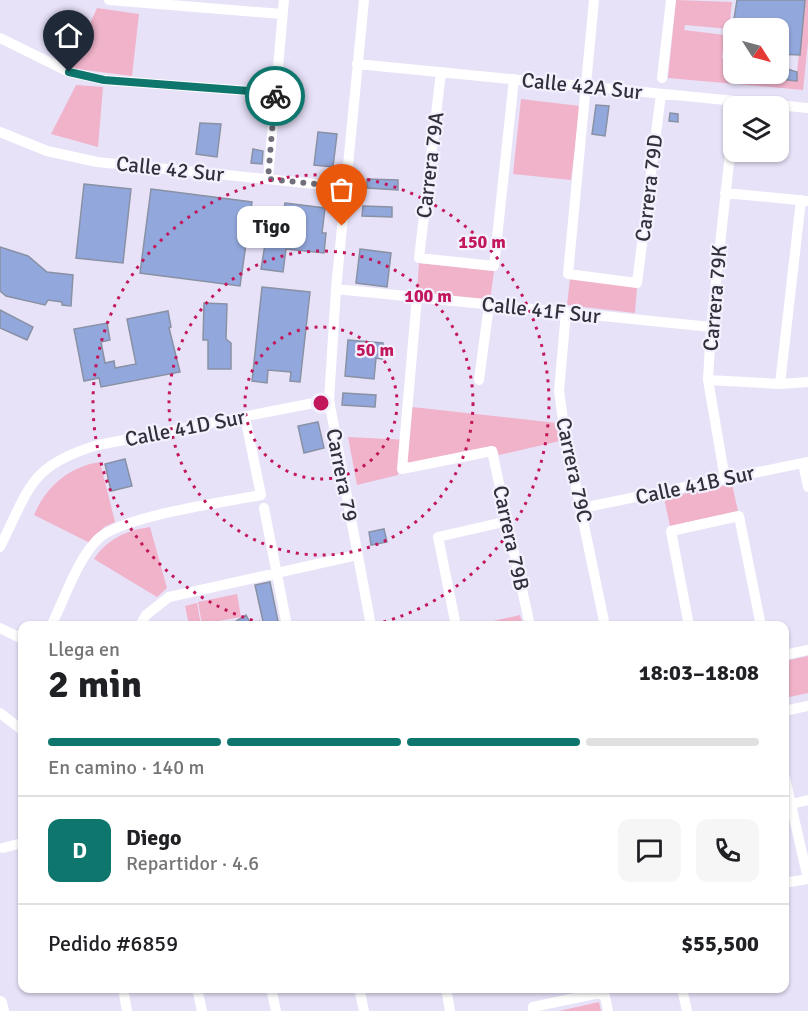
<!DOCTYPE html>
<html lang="es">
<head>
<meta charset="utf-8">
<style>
	:root { --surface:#fff; --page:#f6f6f6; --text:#202124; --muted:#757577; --line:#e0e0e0; --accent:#0f766e }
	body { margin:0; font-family:Signika,sans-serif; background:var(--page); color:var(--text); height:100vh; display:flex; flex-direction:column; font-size:22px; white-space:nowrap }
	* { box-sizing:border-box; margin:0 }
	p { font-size:20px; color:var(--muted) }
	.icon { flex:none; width:33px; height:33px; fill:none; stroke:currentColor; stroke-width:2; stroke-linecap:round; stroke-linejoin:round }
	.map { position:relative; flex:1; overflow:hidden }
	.drawer { position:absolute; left:18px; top:621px; width:771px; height:372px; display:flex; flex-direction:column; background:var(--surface); border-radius:12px; box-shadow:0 2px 4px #0004 }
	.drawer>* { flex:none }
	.needle { width:39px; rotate:126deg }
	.tools { position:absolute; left:723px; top:18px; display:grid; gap:12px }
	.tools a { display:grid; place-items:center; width:66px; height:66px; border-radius:12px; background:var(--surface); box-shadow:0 2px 4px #0004; font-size:30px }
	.pin { position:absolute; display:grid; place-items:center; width:51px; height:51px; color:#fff; margin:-62px -26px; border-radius:50% 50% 50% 0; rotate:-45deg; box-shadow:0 0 6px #0007 }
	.pin .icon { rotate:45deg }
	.courier { position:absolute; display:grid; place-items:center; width:60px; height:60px; margin:-30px; border:4px solid #0f766e; border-radius:50%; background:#fff; color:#222; box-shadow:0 2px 8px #0007 }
	.bubble { position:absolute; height:42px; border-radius:12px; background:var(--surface); box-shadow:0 2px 4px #0004; font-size:20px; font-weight:700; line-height:42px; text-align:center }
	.headline em { font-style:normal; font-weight:700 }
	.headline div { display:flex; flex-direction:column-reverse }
	.headline { display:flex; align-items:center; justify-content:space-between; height:102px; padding:0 30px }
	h1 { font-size:39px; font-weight:700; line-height:45px }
	.bar { display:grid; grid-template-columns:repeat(4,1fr); gap:9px 6px; align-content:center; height:72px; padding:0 30px }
	.bar i { height:8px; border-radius:4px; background:var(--line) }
	.bar .on { background:var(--accent) }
	.bar p { grid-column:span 4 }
	.line { display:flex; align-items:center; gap:15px; padding:0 30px; border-top:2px solid var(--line) }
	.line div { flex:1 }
	.round { display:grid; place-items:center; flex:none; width:63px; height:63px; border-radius:12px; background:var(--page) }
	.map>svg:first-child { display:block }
	.green { fill:#f0b3ca }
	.building { fill:#92a7db; stroke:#8991a5; stroke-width:1.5 }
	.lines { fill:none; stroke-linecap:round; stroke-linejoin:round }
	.minor { stroke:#fff; stroke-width:10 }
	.major { stroke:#fff; stroke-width:14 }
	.done { stroke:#726e7c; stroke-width:6; stroke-dasharray:0 10.8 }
	.route { stroke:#0f766e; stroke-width:8 }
	.ring { fill:none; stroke:#c2185b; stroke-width:3; stroke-dasharray:3 6 }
	.labels { text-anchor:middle; stroke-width:4.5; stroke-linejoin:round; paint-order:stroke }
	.street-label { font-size:21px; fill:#323039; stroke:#f4f1ff }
	.centre { fill:#c2185b; stroke:#f4f1ff; stroke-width:3 }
	.ring-label { font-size:18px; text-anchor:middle; font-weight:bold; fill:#c2185b; stroke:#f4f1ff; stroke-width:4.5; stroke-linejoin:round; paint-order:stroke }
</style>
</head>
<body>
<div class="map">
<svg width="808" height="1011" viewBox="0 0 808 1011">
	<rect width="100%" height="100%" fill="#e8e2f9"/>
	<path class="green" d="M676,0L732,2L729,29L685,25L684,30L725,35L722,58L730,59L729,75L796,81L805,0H808V42L803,90L668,78Z
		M97,8L139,14L132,76L70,68Z
		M76,85L103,87L98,147L51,134Z
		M521,99L580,106L571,180L513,174Z
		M419,263L494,271L490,301L417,293Z
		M570,279L637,287L635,313L567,305Z
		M412,407L557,423L560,441L499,455L496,447L398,466V475L357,485L348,437L409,440Z
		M100,462L115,522L104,527L90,543L34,515C46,487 68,467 100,462Z
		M732,484L738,511L670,526L664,498Z
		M150,527L167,588L157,597L94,559C107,539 127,530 150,527Z
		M237,594L241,617L202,624L198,602Z
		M197,603L201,625H189L185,606Z
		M520,615L523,625H475Z
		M808,656V693L785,698V661Z
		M599,1002L601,1011H559Z"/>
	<path class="building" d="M737,0H805L800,55L778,54V28L733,25Z
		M778,66L797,72V81L778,79Z
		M596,105L609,106L605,136L592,134Z
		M670,113L678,114V122L669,121Z
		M200,123L221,124L217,157L196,154Z
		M318,132L337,134L333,167L314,165Z
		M253,149L263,151L262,164L251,163Z
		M367,179L398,180V190L367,188Z
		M84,184L131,189L123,263L76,258Z
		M151,189L252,202L240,286L140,273Z
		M285,203L325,208L322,233H326L324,253L286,249L283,272L261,269L267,232L300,237L302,217L283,214Z
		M363,206L392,207V217L362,216Z
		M0,247L28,256L47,272L73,275L71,306L62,305V302L48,300L45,305L6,296L0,291Z
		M360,249L391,253L387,287L356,283Z
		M262,287L310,292L300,382L290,381L291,372L268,370L267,383L252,381Z
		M204,303L227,304L226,339L231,343V369H208V340H203Z
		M0,310L33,327L27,340L0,328Z
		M168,311L171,327L169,328L180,372L101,387L99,378L84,381L74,329L107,323L110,340L101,342L105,363L114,361L115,368L136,364L127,319Z
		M348,340L383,343L382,359L376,358L374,379L345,376Z
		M343,393L376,395L375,407L342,405Z
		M318,422L324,448L304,453L298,426Z
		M125,459L132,486L111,491L105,464Z
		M384,529L387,542L371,545L369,532Z
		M270,582L279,626H264L255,585Z
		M246,615L252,626H228Z"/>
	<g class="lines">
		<path class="minor" d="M109,0L282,14
			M364,0L336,289L329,400L371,626
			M594,0L568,274L637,283L661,94
			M0,38L69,72L104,80L275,93
			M357,64L808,108
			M441,72L419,258L494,266L514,79
			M662,78L671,0
			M0,132L47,151L97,162L345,187
			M268,179L284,0
			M725,193L808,201
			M336,289L711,327
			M417,297L402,469L492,451L530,626
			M566,312L559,391L565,434L605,626
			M479,380L489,305
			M708,380L780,384L808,382
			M780,384L801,200
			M803,463L808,487
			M725,479L708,380L711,327L734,117
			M264,508L287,626
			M582,508L808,462
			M0,547C30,487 30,465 98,445L329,400
			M51,626C65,598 76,562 97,540C119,516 226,502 261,495L245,417
			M140,626L146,615L169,597L357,555
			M456,626L438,537L508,521
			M689,626L671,531L739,516L761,626
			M0,628L22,639
			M784,655L808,650
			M784,711L808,706
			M0,713L22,730
			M784,774L808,879
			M791,804L808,800
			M3,848L22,843
			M784,883L808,879
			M123,988L127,1011
			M197,988L202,1011
			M271,988L276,1011
			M359,988L364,1011
			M446,988L450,1011
			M682,988L687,1011
			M533,1011V1007L604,992L608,1011"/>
		<path class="major" d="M0,1003L2,1011"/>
	</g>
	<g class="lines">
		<path class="done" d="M275,96L268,179L345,187L342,226"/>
		<path class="route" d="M69,72L104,80L275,93V96"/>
	</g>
	<g class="ring">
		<circle cx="321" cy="403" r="76"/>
		<circle cx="321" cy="403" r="152"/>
		<path d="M270 625A228 228 0 1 1 372 625"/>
	</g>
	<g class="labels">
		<g class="street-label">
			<text transform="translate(582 86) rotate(6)" y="7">Calle 42A Sur</text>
			<text transform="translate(430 165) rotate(-83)" y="7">Carrera 79A</text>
			<text transform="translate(170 169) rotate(6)" y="7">Calle 42 Sur</text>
			<text transform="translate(649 188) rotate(-83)" y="7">Carrera 79D</text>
			<text transform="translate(715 298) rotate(-85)" y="7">Carrera 79K</text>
			<text transform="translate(541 310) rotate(6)" y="7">Calle 41F Sur</text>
			<text transform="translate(185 428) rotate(-11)" y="7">Calle 41D Sur</text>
			<text transform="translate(574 470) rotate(78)" y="7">Carrera 79C</text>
			<text transform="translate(342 475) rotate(79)" y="7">Carrera 79</text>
			<text transform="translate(695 485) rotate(-12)" y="7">Calle 41B Sur</text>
			<text transform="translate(511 538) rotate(78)" y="7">Carrera 79B</text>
		</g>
	</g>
	<circle cx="321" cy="403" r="9" class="centre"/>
	<g class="ring-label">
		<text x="482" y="248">150 m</text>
		<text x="428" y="302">100 m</text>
		<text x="375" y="356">50 m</text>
	</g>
</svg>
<div class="tools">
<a><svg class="needle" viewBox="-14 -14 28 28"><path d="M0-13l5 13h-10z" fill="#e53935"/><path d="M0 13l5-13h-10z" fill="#757577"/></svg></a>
<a><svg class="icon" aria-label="layers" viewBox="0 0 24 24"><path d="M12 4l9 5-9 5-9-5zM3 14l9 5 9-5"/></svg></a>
</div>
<div class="pin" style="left:342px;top:226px;background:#ea580c"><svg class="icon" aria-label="bag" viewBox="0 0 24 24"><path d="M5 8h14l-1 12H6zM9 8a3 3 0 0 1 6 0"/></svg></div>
<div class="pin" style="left:69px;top:72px;background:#1f2937"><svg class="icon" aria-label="home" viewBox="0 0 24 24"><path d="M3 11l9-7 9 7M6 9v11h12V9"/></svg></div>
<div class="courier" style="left:275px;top:96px"><svg class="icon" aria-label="bike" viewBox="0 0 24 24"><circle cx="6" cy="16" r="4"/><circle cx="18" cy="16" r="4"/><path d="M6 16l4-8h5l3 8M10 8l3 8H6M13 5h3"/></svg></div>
<div class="bubble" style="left:237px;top:206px;width:69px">Tigo</div>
<section class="drawer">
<div class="headline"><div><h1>2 min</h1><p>Llega en</p></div><em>18:03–18:08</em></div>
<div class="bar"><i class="on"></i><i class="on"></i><i class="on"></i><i></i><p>En camino · 140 m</p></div>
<div class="line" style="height:108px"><b class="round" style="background:var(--accent);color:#fff">D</b><div><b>Diego</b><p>Repartidor · 4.6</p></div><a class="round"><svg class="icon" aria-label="chat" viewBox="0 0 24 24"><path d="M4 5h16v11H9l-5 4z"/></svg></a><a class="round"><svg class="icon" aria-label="phone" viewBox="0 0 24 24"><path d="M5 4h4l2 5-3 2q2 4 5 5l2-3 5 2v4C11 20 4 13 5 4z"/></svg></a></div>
<div class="line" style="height:78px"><div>Pedido #6859</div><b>$55,500</b></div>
</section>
</div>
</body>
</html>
